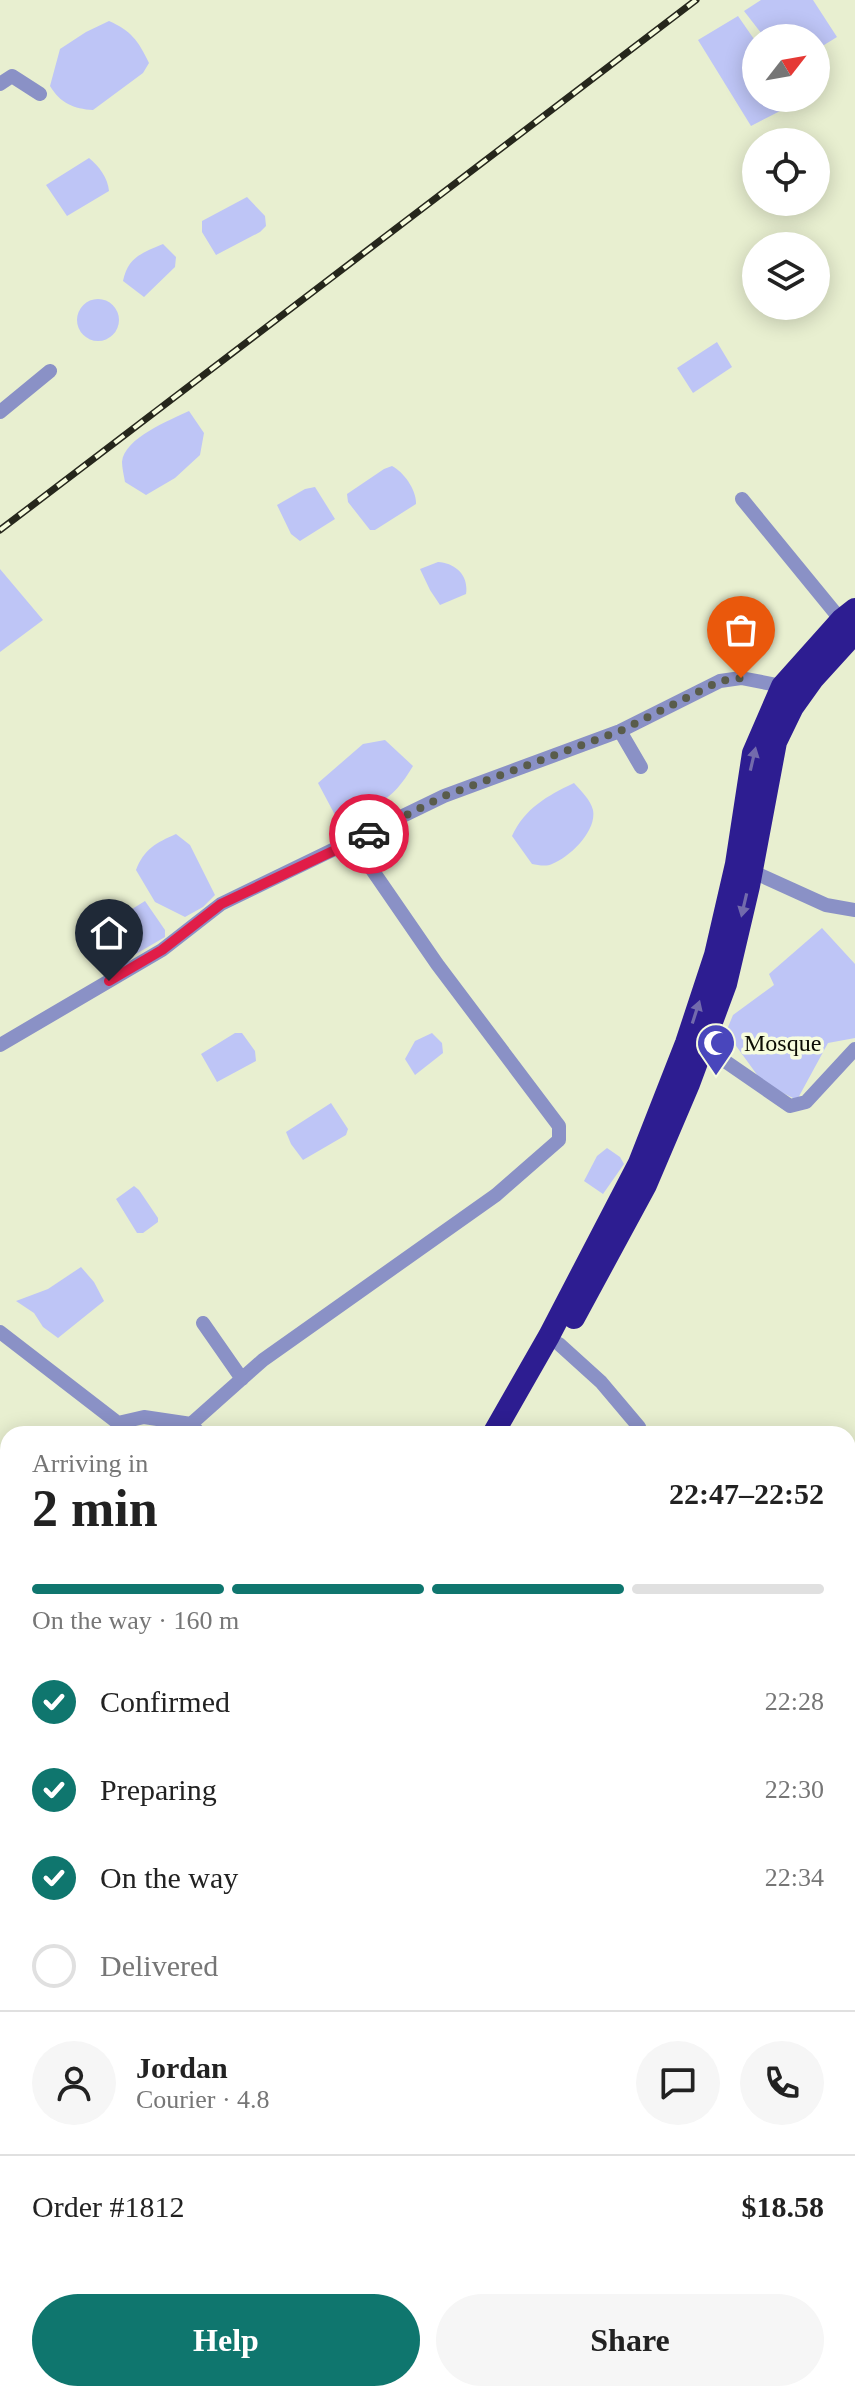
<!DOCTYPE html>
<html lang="en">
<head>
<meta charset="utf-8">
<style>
	:root { --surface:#fff; --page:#f6f6f6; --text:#222; --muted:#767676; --line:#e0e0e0; --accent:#0f766e }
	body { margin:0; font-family:Georgia,serif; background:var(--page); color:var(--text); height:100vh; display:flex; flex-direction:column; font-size:30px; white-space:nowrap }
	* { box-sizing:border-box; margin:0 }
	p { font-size:26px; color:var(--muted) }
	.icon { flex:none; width:44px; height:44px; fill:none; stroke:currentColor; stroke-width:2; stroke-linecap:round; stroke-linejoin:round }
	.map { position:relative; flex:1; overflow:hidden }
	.side { position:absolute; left:0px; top:1426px; width:856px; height:976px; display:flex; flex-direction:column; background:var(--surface); border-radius:24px 24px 0 0; box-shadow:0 4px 20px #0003 }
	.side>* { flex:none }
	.needle { width:52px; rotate:59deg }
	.tools { position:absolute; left:742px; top:24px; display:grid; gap:16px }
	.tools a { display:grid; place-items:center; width:88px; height:88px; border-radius:50%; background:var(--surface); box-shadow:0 4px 20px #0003; font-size:40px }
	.pin { position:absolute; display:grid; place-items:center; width:68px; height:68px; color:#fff; margin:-82px -34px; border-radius:50% 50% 50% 0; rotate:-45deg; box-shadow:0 0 8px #0007 }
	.pin .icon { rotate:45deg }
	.courier { position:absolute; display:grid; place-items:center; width:80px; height:80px; margin:-40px; border:6px solid #e11d48; border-radius:50%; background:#fff; color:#222; box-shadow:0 2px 10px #0007 }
	.summary em { font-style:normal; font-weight:700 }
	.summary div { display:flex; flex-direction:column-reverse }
	.summary { display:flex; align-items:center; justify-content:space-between; height:136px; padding:0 32px }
	h1 { font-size:52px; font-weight:700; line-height:60px }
	.bar { display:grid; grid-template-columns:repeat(4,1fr); gap:12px 8px; align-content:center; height:96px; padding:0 32px }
	.bar i { height:10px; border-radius:6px; background:var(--line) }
	.bar .selected { background:var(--accent) }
	.bar p { grid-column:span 4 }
	.line { display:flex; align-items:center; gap:20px; padding:0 32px; border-top:2px solid var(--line) }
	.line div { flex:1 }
	.round { display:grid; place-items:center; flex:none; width:84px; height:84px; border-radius:42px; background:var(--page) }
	ol { padding:0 32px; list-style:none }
	li { display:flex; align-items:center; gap:24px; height:88px }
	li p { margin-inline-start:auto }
	li .icon { padding:8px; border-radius:50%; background:var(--accent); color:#fff; stroke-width:4 }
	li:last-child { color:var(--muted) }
	li i { width:44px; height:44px; border:4px solid var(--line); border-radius:50% }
	.action { display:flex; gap:16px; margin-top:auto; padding:16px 32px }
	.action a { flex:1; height:92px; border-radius:48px; background:var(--accent); color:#fff; font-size:32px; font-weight:700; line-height:92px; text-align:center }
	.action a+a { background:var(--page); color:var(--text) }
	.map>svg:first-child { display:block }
	.water { fill:#bec5f6 }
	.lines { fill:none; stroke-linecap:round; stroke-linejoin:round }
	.minor { stroke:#8a91c6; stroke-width:14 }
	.highway { stroke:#2d1d91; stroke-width:22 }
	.rail-casing { stroke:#26271c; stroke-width:7 }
	.rail { stroke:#f6fcdd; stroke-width:4; stroke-dasharray:12; stroke-linecap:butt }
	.oneway { fill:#736bac }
	.done { stroke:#595c4b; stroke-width:8; stroke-dasharray:0 14.4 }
	.route { stroke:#e11d48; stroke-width:10 }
	.labels { text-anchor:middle; stroke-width:7; stroke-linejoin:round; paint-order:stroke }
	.poi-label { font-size:24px; fill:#0c0d04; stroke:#f6fcdd; text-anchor:start }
</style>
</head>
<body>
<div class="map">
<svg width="855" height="2402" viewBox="0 0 855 2402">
	<rect width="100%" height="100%" fill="#e8efd0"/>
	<path class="water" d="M761,0H813L837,37L816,50V38H765L744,11Z
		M738,16L756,42V98H781L786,108L751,126L698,40Z
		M109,21C131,31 138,40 149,63L143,73L93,110C74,109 60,103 50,86L60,49L86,32Z
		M89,158C99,166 108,178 109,191L67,216L46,185Z
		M247,197L265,216L266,226L260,232L216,255L202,232V221Z
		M163,244L176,257L175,267L144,297L123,281C128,257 142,253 163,244Z
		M77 320a21 21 0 1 1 42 0a21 21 0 1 1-42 0Z
		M717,342L732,367L693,393L677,368Z
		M189,411L204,433L200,455L175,478L146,495L125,482C124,476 122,468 122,462C124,438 170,420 189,411Z
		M392,466C404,472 417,491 416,504L375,530H370L348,502L347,494L384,469Z
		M315,487L335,519L300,541L291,534L277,505L305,489Z
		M438,562C455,563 469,575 466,594L440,605L430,590L420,569Z
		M0,569L43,620L0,652Z
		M385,740L413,766C391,803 376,807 335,815L318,783L363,744Z
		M574,783C581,791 590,799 593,810C597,831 570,857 552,864C546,867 538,865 532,864L512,836C525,808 547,796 574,783Z
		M176,834L190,845L215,895L203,907L185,917L155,902L136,870C144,849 156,843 176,834Z
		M145,901L165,930V937L124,961H120L100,929Z
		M822,928L855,964V1038L828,1043L797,1100L763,1083L726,1032L733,1015L774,985L769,974Z
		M235,1033H242L255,1051L256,1061L217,1082L201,1054Z
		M432,1033L442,1043L443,1053L415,1075L405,1059L415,1041Z
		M331,1103L348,1129L346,1135L303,1160L291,1144L286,1132Z
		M607,1148L620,1157L624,1164L603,1194L584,1181L597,1156Z
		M134,1186L139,1190L158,1218V1222L143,1233H137L116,1199Z
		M81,1267L94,1282L104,1301L58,1338L43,1327L34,1313L16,1301L48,1289Z
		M8,1928V2316L0,2321V1933Z"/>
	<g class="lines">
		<path class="minor" d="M0,84L12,76L40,94
			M0,412L50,371
			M742,499L841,620
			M620,731L641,767
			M751,871L826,905L855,910
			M0,1045L162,950L221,904L444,796L620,731L720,681L741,678L782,686
			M703,1046L790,1106L806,1102L855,1049
			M203,1323L242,1379
			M0,1332L118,1423L144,1417L191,1424L200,1434
			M559,1344L601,1382L639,1427
			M191,1424L263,1360L496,1195L559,1140V1126L437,964L353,842
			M848,1826L855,1822
			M848,1937L855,1948
			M0,2334L8,2328
			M320,2394L325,2402
			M585,2394L589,2402"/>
		<path class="highway" d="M574,1318L646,1185L689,1084L726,984L749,886L776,742L793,707L813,679L855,633
			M493,1434L549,1336L639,1163L686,1043L715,955L736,864L753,753L782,686L841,620L855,609
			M0,1903L8,1898"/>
		<g class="rail-casing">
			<path id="rail" d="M0,530L696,0"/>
		</g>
		<use href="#rail" class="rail"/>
	</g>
	<defs><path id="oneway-solid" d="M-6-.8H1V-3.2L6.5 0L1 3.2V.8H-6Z" transform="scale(2)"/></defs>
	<g class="oneway">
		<use href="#oneway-solid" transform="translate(753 759) rotate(-77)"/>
		<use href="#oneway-solid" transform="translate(744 905) rotate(103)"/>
		<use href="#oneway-solid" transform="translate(696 1012) rotate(-72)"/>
	</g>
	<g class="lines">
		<path class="done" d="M369,834L444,796L620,731L720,681L741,678"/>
		<path class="route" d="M109,981L162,950L221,904L369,834"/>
	</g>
	<defs>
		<g id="mosque-pin" transform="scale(2)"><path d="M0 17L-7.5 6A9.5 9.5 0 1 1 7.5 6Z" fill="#4946bc" stroke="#f6fcdd"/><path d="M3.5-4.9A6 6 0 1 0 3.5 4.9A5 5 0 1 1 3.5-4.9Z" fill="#fff"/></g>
	</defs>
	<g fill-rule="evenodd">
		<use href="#mosque-pin" x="716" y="1043"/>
	</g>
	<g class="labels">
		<g class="poi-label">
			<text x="744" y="1051">Mosque</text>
		</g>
	</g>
</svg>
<div class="tools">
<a><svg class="needle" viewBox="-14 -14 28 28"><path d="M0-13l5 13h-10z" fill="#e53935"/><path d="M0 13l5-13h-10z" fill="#767676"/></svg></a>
<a><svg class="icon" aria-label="locate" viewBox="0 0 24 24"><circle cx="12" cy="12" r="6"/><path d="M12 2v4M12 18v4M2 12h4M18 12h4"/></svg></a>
<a><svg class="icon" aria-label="layers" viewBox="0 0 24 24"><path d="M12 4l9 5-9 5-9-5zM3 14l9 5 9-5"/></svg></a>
</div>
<div class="pin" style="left:741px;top:678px;background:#ea580c"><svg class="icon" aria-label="bag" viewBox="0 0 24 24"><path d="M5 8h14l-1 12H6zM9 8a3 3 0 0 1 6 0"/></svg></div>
<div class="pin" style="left:109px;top:981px;background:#1f2937"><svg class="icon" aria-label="home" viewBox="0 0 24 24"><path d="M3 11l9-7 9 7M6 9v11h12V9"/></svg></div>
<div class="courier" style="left:369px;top:834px"><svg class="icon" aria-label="car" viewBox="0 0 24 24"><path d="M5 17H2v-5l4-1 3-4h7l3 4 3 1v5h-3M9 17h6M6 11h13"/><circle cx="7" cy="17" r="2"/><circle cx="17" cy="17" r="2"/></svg></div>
<section class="side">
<div class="summary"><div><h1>2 min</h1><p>Arriving in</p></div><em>22:47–22:52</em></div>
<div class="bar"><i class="selected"></i><i class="selected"></i><i class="selected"></i><i></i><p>On the way · 160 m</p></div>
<ol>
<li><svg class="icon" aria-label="check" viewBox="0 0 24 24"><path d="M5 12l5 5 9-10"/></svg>Confirmed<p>22:28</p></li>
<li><svg class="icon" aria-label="check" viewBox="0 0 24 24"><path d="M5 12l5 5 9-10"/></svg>Preparing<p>22:30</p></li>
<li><svg class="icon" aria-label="check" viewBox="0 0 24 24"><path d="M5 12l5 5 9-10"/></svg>On the way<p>22:34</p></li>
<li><i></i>Delivered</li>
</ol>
<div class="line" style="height:144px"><a class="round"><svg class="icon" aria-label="person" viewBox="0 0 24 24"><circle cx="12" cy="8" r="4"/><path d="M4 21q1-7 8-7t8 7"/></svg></a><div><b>Jordan</b><p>Courier · 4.8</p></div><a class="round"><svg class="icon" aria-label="chat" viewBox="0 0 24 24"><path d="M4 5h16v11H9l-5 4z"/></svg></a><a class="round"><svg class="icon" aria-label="phone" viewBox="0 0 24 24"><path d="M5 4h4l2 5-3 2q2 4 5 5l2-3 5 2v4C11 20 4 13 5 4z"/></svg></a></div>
<div class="line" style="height:104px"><div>Order #1812</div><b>$18.58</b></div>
<div class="action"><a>Help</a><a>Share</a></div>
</section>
</div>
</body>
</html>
